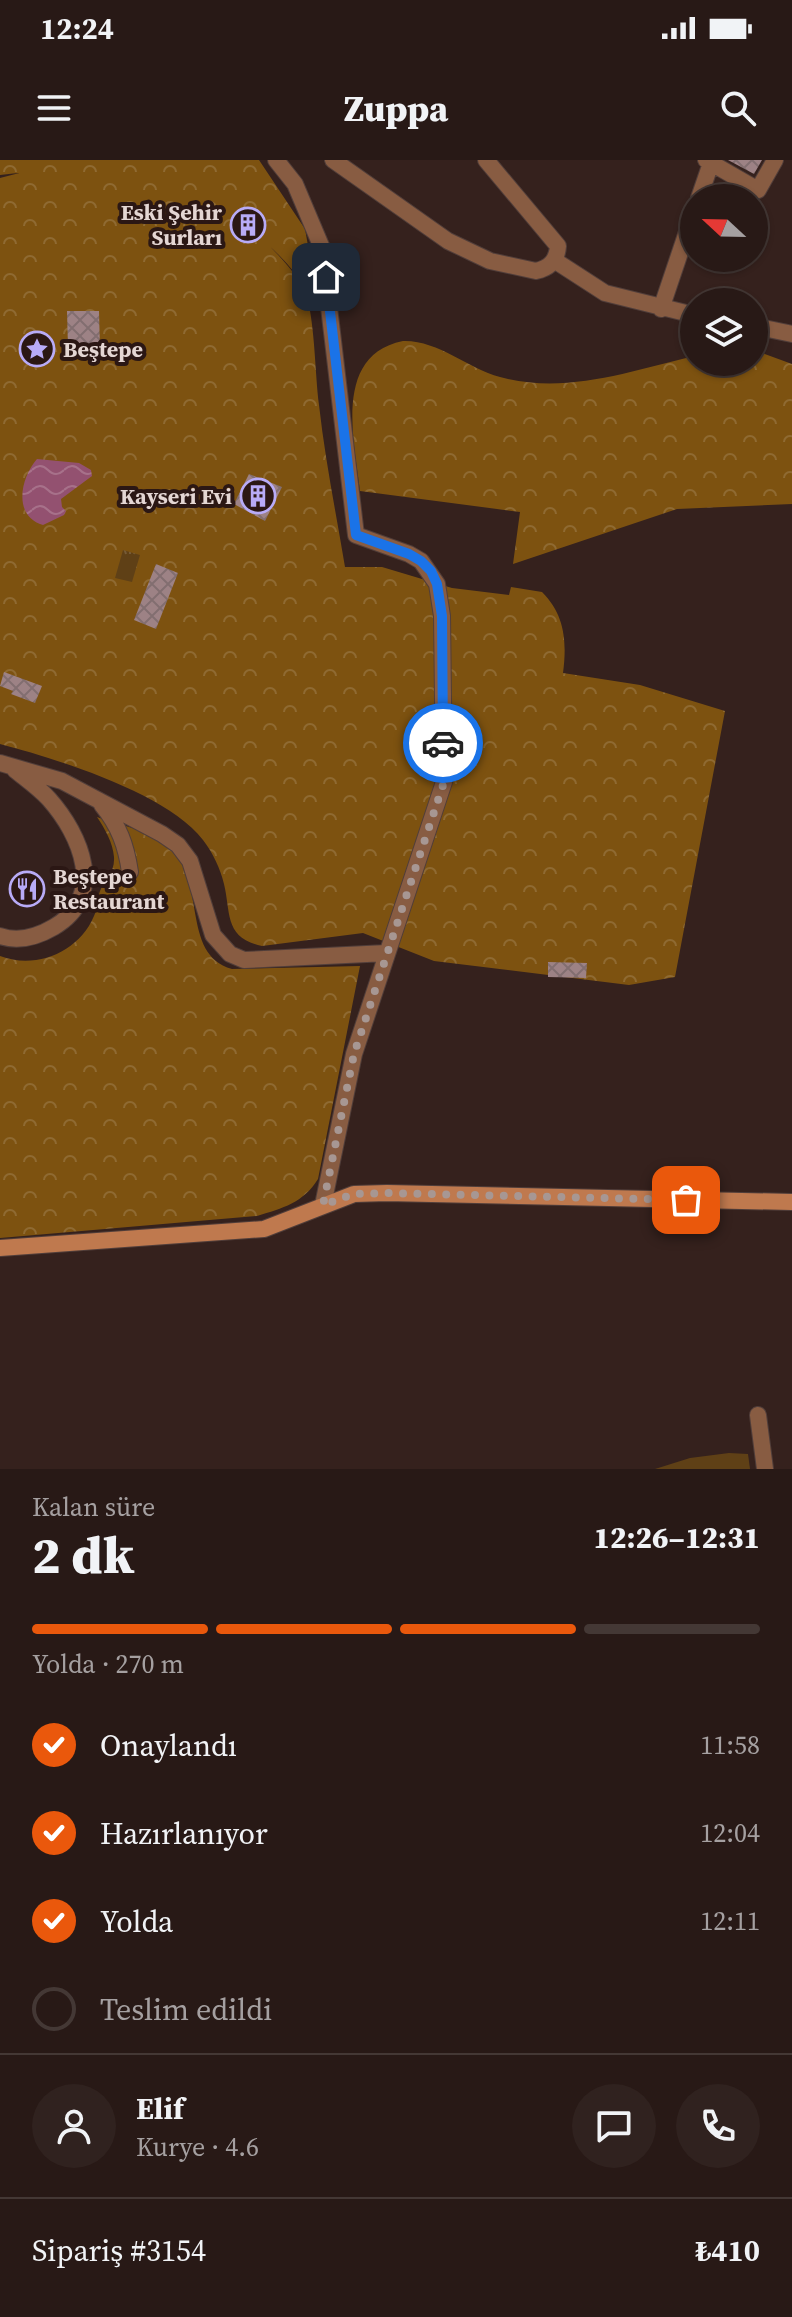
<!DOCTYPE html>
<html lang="tr">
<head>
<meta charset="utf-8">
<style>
	:root { --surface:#281916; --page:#30221f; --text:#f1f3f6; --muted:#a5a0a1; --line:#443835; --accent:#ea580c }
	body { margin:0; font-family:"Source Serif 4",serif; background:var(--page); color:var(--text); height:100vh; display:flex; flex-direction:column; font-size:30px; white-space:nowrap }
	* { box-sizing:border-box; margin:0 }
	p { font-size:26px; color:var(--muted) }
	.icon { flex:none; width:44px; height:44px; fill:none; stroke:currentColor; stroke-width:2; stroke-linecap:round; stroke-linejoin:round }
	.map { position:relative; height:1309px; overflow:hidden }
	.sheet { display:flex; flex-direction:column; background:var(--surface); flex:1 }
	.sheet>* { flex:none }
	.needle { width:52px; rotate:292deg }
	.fabs { position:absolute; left:680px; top:24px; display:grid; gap:16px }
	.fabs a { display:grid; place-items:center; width:88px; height:88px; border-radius:50%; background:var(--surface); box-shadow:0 2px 6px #0004,0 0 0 2px var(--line); font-size:40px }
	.pin { position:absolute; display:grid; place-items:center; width:68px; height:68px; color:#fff; margin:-34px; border-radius:16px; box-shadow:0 4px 12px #0006 }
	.courier { position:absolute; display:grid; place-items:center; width:80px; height:80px; margin:-40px; border:6px solid #1a73e8; border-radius:50%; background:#fff; color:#222; box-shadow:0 2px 10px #0007 }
	.head em { font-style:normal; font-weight:800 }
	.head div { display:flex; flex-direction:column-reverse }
	.head { display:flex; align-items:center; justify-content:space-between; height:136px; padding:0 32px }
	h1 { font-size:52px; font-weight:800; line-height:60px }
	.bar { display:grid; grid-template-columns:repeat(4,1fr); gap:12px 8px; align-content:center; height:96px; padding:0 32px }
	.bar i { height:10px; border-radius:6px; background:var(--line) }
	.bar .selected { background:var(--accent) }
	.bar p { grid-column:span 4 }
	.line { display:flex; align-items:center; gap:20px; padding:0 32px; border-top:2px solid var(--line) }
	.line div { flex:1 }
	.round { display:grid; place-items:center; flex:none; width:84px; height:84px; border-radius:42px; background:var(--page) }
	ol { padding:0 32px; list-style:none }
	li { display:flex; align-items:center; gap:24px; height:88px }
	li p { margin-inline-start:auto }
	li .icon { padding:8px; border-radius:50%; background:var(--accent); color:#fff; stroke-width:4 }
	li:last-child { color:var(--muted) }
	li i { width:44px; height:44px; border:4px solid var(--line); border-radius:50% }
	.status { display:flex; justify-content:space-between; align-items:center; height:56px; padding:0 40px; background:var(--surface); direction:ltr }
	.status svg { height:22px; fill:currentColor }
	header { display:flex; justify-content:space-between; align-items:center; height:104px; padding:0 32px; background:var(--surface); font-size:36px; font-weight:800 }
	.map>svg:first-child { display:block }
	.green { fill:#5f4016 }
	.forest { fill:url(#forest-crowns) }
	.park { fill:url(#park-tufts) }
	.water { fill:url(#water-waves) }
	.building { fill:url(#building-cross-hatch) }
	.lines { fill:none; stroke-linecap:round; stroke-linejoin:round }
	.street-casing { stroke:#513e3a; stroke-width:18 }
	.secondary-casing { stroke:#513e3a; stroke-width:18 }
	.street { stroke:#885c42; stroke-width:16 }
	.secondary { stroke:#bf794e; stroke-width:16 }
	.done { stroke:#a79793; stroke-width:8; stroke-dasharray:0 14.4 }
	.route { stroke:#1a73e8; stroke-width:10 }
	.labels { text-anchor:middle; stroke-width:8; stroke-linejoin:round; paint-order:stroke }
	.poi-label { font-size:22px; font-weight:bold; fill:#e4d6d3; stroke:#2b1714; text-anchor:end }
</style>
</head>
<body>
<div class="status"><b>12:24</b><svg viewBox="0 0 49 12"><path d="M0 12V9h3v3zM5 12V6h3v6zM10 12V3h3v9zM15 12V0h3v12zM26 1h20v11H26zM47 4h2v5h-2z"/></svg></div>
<header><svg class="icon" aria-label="menu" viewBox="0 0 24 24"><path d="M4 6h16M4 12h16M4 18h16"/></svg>Zuppa<svg class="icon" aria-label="search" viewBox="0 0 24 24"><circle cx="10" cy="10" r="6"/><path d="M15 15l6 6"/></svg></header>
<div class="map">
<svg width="792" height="1309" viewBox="0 0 792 1309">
	<defs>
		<pattern id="forest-crowns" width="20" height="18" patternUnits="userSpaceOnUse" patternTransform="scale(2)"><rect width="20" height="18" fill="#7d5210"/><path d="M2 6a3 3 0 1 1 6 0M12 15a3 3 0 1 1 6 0" fill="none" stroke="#8f6a32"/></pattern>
		<pattern id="park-tufts" width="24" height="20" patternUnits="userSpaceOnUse" patternTransform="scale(2)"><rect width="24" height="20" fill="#5f4016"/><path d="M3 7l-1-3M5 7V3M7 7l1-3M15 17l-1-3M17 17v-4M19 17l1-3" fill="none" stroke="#765b37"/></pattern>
		<pattern id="water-waves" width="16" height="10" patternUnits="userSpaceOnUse" patternTransform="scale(2)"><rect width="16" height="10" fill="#935170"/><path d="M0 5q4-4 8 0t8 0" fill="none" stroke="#a7718a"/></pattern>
		<pattern id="building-cross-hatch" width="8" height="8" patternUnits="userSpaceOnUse" patternTransform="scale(2)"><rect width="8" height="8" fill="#9d8285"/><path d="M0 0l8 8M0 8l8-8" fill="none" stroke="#826e70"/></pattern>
	</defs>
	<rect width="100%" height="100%" fill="#35211d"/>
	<path class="green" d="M729,1293L748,1294L750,1309H655L690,1298Z"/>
	<path class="forest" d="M0,0H259L305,69L315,125L309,133C247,34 115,0 0,15Z
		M69,5C148,3 227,39 280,97C289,107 303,123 307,137C315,167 315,213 319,245C325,299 336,353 345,407H382L452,428L509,435L511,427L542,432C565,455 567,482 563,513L640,525L725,551L675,817L629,825L434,801L363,773L262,786C224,778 231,753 224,724C220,708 213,693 203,680C167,633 57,599 0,584V18L35,9Z
		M403,181C438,180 467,208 500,217C565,235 631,211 694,196V202H754V190L792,204V344L677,349L513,404L520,352L360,331C354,280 333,195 403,181Z
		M97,657C119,665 148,670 166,684C209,718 179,794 232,809L360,806L318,1019C303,1043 283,1048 257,1056L0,1078V796C36,810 79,792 94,756C98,748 97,739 100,731C105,718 115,713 114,697C113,683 105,669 97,657Z"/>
	<path class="park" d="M123,390L140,395L132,422L115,418Z"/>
	<path class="water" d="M37,299L79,303L91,310L92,316L61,339L62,347L66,351L64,355L43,365C12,356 21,317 37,299Z"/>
	<path class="building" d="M728,0H762L754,14Z
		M67,151H99L100,188H68Z
		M249,314L282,327L265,361L234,344Z
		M156,404L178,413L156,469L134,460Z
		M4,512L42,526L35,543L11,534L13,531L0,526Z
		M548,802L587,803L586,818L548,817Z"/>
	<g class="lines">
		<g class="street-casing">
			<path id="street" d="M276,0L295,24L322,88L356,375L409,394L421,401L437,424L442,456L444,622L354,894L323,1045
				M333,0L448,81L490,101L536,111C550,108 557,100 558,86L486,0
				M706,0L758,30L775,0
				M699,38L711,3
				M554,100L605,133L694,155
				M661,149L694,51
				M754,166L792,174
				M0,603L62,621L162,674L178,685L190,701L213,775L230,794L244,800L387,793
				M102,645C119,666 126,685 130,712
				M0,776C18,782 37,777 54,767C107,736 81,675 49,639C39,628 26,619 15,610
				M758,1255L765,1309"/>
		</g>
		<g class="secondary-casing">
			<path id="secondary" d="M0,1088L264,1069L354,1034L387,1033L792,1042"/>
		</g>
		<use href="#street" class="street"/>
		<use href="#secondary" class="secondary"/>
	</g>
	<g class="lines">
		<path class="done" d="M443,583L444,622L354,894L323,1045L354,1034L387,1033L686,1040"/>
		<path class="route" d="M326,117L356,375L409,394L421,401L431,411L437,424L442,456L443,583"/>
	</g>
	<defs>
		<g id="building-ring" transform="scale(1.8)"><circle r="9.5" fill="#2b1714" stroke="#b8abf7" stroke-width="1.5"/><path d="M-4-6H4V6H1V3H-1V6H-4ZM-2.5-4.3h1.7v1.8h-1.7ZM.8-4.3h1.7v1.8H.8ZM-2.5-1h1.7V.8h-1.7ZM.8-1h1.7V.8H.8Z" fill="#b8abf7"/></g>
		<g id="sight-ring" transform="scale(1.8)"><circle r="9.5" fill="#2b1714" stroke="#b8abf7" stroke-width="1.5"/><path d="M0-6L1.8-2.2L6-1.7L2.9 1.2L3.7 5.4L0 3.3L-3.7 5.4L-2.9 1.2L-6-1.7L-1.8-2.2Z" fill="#b8abf7"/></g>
		<g id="restaurant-ring" transform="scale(1.8)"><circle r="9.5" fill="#2b1714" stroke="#b8abf7" stroke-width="1.5"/><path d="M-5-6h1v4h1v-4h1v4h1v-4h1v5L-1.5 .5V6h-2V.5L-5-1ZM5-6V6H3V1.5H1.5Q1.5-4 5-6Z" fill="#b8abf7"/></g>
	</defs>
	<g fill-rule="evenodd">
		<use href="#building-ring" x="248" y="65"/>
		<use href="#sight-ring" x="37" y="189"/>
		<use href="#building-ring" x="258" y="336"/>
		<use href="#restaurant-ring" x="27" y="729"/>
	</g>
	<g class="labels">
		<g class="poi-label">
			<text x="222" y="60">Eski Şehir<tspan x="222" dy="25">Surları</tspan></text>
			<text x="63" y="197" text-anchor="start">Beştepe</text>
			<text x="232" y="344">Kayseri Evi</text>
			<text x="53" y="724" text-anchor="start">Beştepe<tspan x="53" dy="25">Restaurant</tspan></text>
		</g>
	</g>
</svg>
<div class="fabs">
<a><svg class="needle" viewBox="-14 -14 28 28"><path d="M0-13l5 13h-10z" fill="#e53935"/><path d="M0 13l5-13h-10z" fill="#a5a0a1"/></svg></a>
<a><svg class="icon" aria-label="layers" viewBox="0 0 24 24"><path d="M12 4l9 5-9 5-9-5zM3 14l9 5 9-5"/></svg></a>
</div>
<div class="pin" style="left:686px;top:1040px;background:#ea580c"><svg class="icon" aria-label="bag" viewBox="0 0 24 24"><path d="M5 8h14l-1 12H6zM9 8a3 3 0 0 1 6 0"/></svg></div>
<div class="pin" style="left:326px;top:117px;background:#1f2937"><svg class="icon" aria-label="home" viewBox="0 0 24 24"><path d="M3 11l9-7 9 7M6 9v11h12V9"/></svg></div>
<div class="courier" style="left:443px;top:583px"><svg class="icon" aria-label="car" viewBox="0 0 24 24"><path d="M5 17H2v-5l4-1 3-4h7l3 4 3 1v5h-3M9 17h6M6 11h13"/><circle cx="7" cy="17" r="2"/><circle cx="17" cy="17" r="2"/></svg></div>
</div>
<section class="sheet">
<div class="head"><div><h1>2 dk</h1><p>Kalan süre</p></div><em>12:26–12:31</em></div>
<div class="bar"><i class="selected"></i><i class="selected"></i><i class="selected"></i><i></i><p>Yolda · 270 m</p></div>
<ol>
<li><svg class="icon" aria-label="check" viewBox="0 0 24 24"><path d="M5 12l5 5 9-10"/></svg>Onaylandı<p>11:58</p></li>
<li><svg class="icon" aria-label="check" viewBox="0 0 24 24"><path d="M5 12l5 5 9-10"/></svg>Hazırlanıyor<p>12:04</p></li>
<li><svg class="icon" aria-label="check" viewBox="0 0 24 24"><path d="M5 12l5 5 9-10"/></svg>Yolda<p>12:11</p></li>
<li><i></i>Teslim edildi</li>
</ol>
<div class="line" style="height:144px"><a class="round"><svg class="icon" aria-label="person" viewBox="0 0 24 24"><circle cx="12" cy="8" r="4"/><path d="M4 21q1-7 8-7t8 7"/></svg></a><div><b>Elif</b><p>Kurye · 4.6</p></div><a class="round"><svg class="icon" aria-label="chat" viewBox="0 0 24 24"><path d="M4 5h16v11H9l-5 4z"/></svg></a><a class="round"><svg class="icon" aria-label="phone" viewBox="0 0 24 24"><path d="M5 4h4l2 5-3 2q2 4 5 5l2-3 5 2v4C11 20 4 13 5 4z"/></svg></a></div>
<div class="line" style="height:104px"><div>Sipariş #3154</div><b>₺410</b></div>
</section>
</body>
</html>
